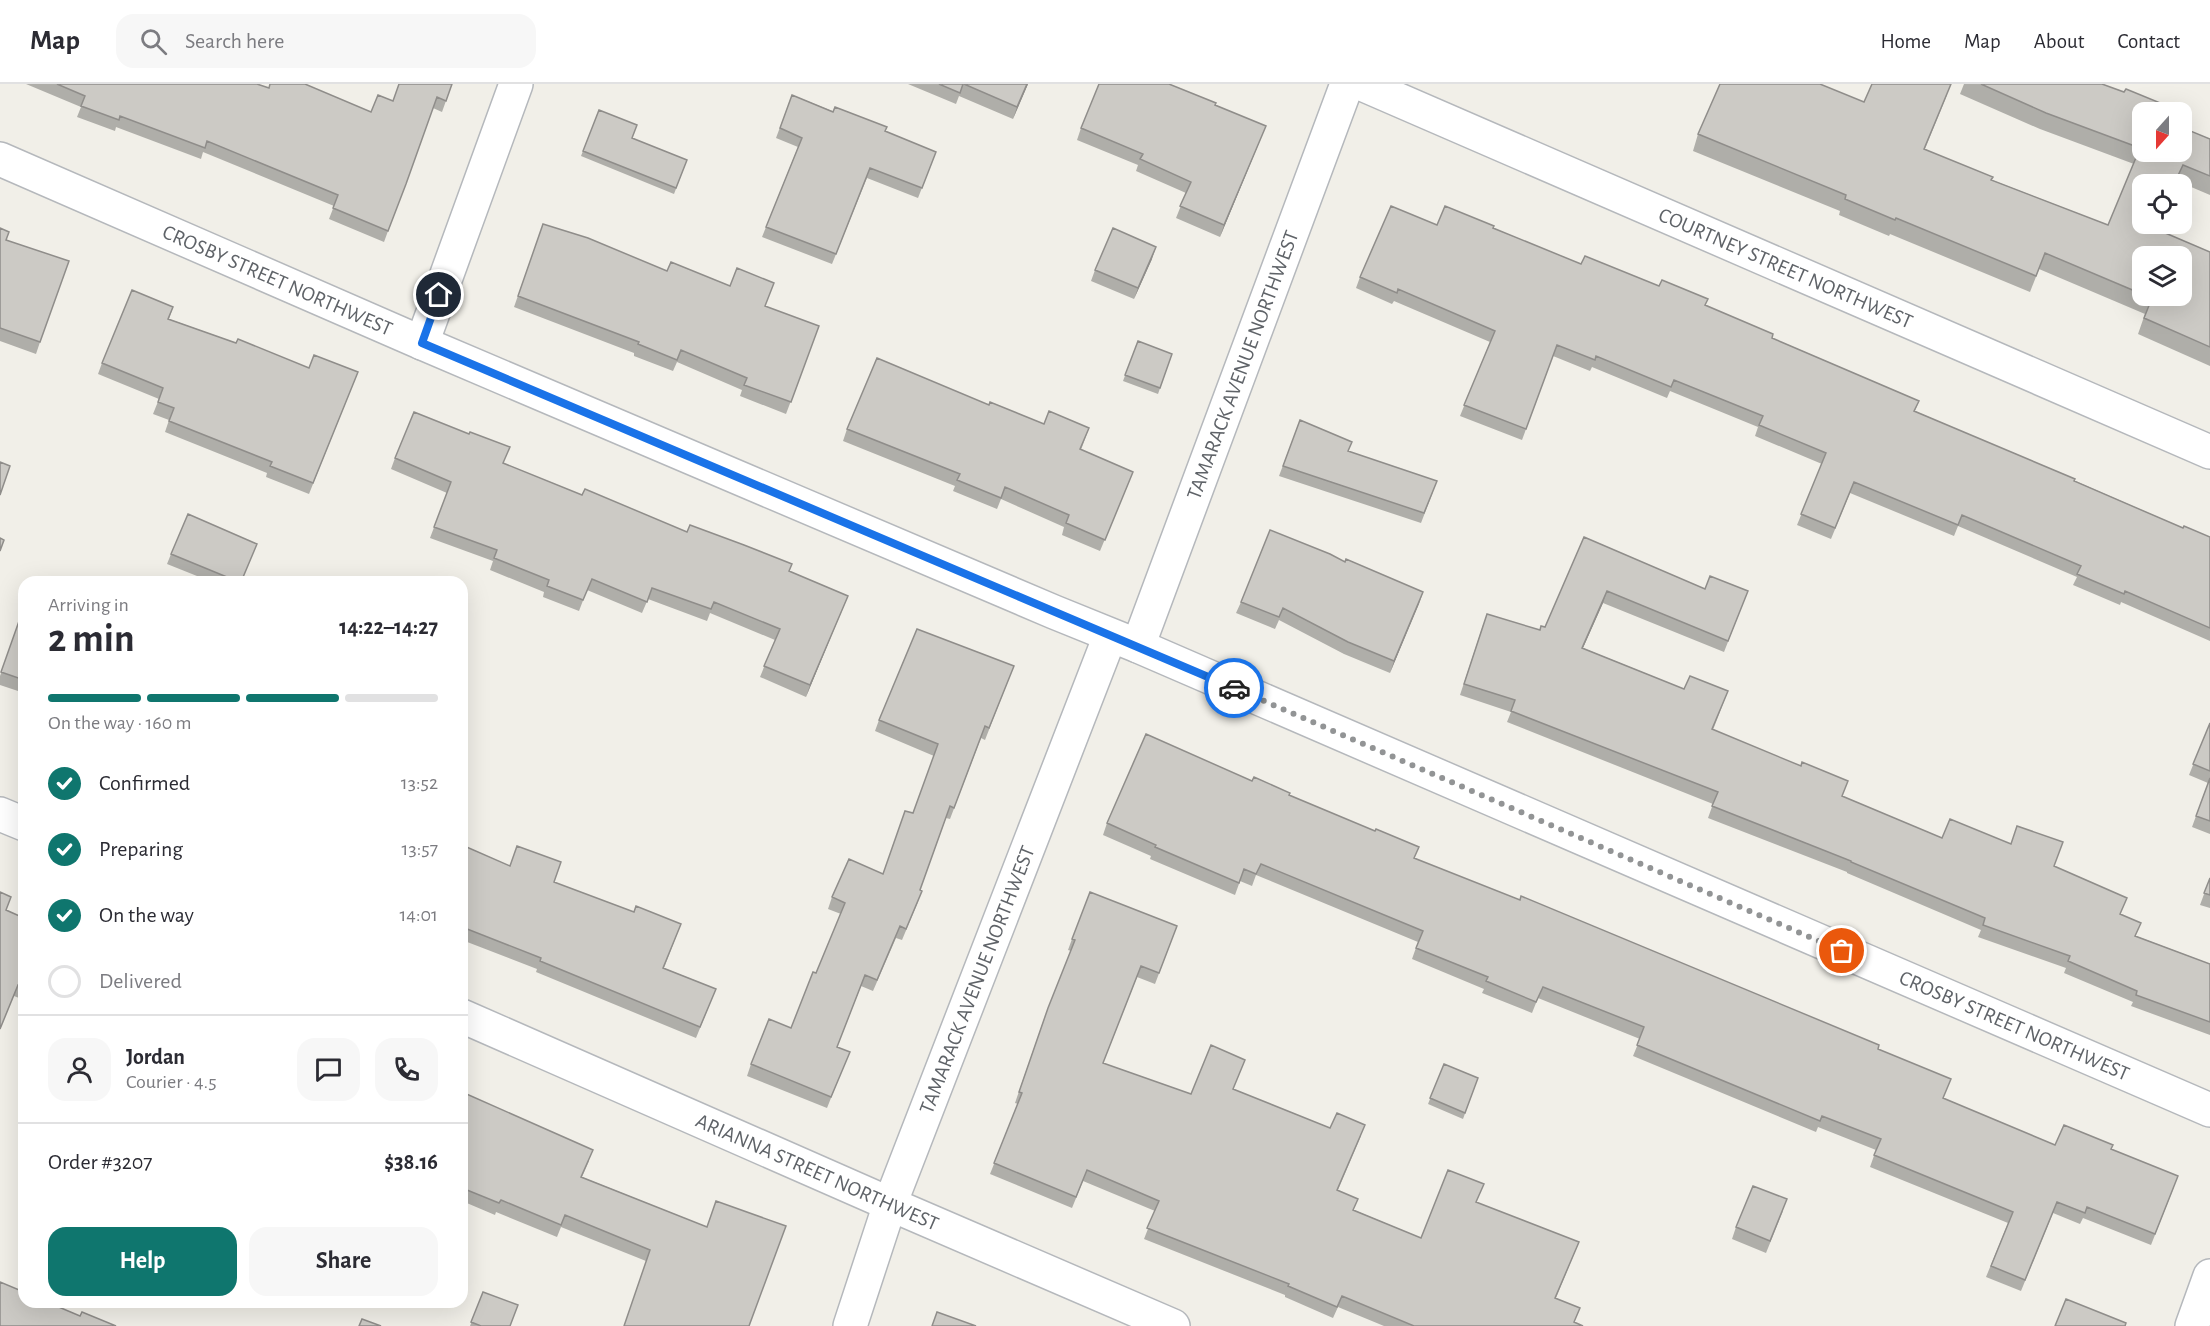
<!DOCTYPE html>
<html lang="en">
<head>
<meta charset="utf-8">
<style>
	:root { --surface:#fff; --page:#f7f7f7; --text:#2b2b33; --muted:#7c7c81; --line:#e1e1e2; --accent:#0f766e }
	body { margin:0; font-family:"Alegreya Sans",sans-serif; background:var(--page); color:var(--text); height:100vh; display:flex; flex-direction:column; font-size:22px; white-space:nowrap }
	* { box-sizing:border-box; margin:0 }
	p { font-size:20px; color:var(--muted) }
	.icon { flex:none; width:33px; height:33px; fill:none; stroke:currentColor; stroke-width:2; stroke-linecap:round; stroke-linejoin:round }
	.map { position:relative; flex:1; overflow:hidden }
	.drawer { position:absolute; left:18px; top:492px; width:450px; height:732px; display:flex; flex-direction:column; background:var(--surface); border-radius:18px; box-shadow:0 6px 24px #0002 }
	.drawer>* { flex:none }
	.needle { width:39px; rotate:201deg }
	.controls { position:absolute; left:2132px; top:18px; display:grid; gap:12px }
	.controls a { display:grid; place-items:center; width:60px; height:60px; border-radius:12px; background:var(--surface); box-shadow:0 6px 24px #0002; font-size:30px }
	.pin { position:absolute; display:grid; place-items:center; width:51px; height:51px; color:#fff; margin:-26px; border:3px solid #fff; border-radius:50%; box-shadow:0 2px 6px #0007 }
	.courier { position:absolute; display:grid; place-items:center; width:60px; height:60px; margin:-30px; border:4px solid #1a73e8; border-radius:50%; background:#fff; color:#222; box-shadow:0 2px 8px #0007 }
	.overview em { font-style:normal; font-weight:700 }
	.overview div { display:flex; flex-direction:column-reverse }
	.overview { display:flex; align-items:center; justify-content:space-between; height:102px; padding:0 30px }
	h1 { font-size:39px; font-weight:700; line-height:45px }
	.bar { display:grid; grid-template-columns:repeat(4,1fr); gap:9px 6px; align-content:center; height:72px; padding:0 30px }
	.bar i { height:8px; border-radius:4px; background:var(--line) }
	.bar .on { background:var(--accent) }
	.bar p { grid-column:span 4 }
	.line { display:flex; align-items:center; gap:15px; padding:0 30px; border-top:2px solid var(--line) }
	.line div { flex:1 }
	.round { display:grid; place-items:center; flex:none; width:63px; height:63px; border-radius:18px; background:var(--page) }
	ol { padding:0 30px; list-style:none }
	li { display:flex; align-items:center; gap:18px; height:66px }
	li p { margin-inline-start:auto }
	li .icon { padding:6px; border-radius:50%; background:var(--accent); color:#fff; stroke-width:4 }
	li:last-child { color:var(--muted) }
	li i { width:33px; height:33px; border:3px solid var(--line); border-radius:50% }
	.button { display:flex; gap:12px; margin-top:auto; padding:12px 30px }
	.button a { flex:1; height:69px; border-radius:18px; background:var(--accent); color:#fff; font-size:24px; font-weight:700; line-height:69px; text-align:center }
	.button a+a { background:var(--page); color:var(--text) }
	header { display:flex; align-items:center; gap:36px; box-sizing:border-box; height:84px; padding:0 30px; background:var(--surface); border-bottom:2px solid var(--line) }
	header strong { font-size:28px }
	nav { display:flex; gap:33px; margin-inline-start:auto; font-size:21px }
	.search { width:420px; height:54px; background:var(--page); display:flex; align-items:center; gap:15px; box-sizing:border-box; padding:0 21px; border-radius:18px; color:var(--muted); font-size:22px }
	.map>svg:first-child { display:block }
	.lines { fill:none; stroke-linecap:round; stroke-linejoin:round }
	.minor-casing { stroke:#b5b8bc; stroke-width:36 }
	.minor { stroke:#fff; stroke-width:33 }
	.wall { fill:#afaea9; fill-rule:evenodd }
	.shaded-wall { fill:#8f8d8a }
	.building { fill:#cccac5; stroke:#8f8d8a; stroke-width:1.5 }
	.done { stroke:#929495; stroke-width:6; stroke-dasharray:0 10.8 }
	.route { stroke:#1a73e8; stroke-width:8 }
	.labels { text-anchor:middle; stroke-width:5; stroke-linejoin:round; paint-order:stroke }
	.street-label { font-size:21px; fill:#5f6368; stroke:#fff }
</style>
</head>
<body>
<header>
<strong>Map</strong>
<div class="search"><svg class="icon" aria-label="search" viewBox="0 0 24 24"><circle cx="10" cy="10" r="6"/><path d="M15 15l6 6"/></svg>Search here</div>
<nav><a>Home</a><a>Map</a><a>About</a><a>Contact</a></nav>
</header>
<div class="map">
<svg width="2210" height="1242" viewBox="0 0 2210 1242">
	<rect width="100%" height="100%" fill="#f1efe8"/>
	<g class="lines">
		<g class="minor-casing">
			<g id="minor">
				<path id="s1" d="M1362,0L2210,368"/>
				<path id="s2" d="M0,75L422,259L1054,528L1138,562L2210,1026"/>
				<path d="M422,259L516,0"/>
				<path id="s3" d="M1138,562L1347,0"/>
				<path d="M0,730L24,740"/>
				<path id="s4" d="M462,932L890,1120L1173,1242"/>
				<path id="s5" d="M850,1242L890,1120L1110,552"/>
				<path d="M2192,1242L2210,1192"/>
			</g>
		</g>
		<use href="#minor" class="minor"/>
	</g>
	<path class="wall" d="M26,0H257L269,4L371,28L393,17L452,0L442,28L433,24L384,158L329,135L334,122L203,68L201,75L116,43L115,47L77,33L81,23Z
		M908,0H1028L1013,35L959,12L956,20Z
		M1964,0H2102L2142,28L2210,55V111L2177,97L2175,100H2142V140H2159L2156,145L2210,168V282L2138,250L2145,230L2039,185L2030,208L1890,150L1889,152L1839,131L1840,127L1693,67L1698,50L1864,18L1947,11L1925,65L1992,96L2108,141L2134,80L2040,45L1960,10ZM2142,172L2181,212H2142Z
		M792,11L936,68L918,114L867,94L832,180L762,153L798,63L776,54Z
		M599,26L632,54L687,76L674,110L581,72Z
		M1081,44L1261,54L1220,153L1176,134L1186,109L1136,87L1138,81L1077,56Z
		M543,140L667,187L819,242L786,330L740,312L742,306L677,278L673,287L634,272V269L514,223Z
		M1437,141L1493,144L1581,180L1706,222L1772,254L1919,317L1915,327L2183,444L2210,453V557L2121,518L2120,521L2073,501L2077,493L1958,442L1954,452L1850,409L1831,455L1797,441L1822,380L1755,352L1758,343L1670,307L1667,314L1592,283L1590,287L1553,272L1522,356L1460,332L1490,258L1394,217L1392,220L1356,204L1360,193Z
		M0,144L6,156L40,258L36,270L0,257Z
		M1152,175L1134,215L1091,197L1095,186Z
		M173,223L169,235L236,259L309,284L358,288L309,410L266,393L267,389L165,348L169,336L153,330L159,315L98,290L102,279Z
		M1138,257L1172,270L1158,310L1123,297Z
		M989,321L1044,340L1089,344L1081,366L1133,388L1100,467L1062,451L1064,443L1001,415L997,425L953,407L955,402L843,357L847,345Z
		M1300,336L1348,367L1433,408L1421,439L1279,392Z
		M395,374L503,379L582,411L687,448L789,487L848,512L806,613L760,593L775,556L710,529L707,537L648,515L642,529L587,506L579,527L543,513L544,508L490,486L493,477L430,454L447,409L391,385Z
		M1584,453L1705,505L1748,507L1724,568L1603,519L1583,564L1684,605L1728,607L1713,646L1842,712L1942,754L2054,782L2121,830L2136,852L2210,880V951L2131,922L2133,918L2064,889L2066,884L1978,853L1981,846L1847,789V788L1708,734L1713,720L1507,638L1511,628L1460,611L1483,541L1540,546L1545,543Z
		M171,470L242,498H212L167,480Z
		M1345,478L1423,508L1390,589L1344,570L1279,536L1275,545L1236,529L1241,518Z
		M24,523V609L0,601V592Z
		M1014,582L985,656L981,654L950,735L946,734L920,806L918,818L902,856L896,854L873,907L861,902L837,963L845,979L827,1024L747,992L751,980L791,944L816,889L841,830L828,825L832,813L883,790L913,729L934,672L875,647L879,636Z
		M2210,639V750L2192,743L2208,699L2189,691Z
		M1252,697L1289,711L1414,775L1878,965L1943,1015L2055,1061L2111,1065L2174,1103L2151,1161L2083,1134L2080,1140L2053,1129L2021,1207L1986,1193L2008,1139L1870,1083L1876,1066L1818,1043L1816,1048L1633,972L1640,955L1538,914L1532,929L1482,909L1484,905L1412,875L1418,858L1256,791L1252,802L1240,797L1235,811L1150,775L1151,772L1103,751L1107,739Z
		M462,761L510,782L634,828L681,840L664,884L716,905L696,954L536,888L537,885L462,856Z
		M2210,794V824L2200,821Z
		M6,826L24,834V916L14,912Z
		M1177,842L1155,900L1137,893L1103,979L1191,1010L1245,976L1233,1005L1330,1044L1361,1052L1338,1106L1354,1126L1421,1154L1477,1119L1579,1158L1556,1214L1575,1239L1583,1242H1384L1338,1223L1333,1234L1285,1213V1211L1144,1155L1155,1127L1083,1097L1072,1124L990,1090L1018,1020L1015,1019L1044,935L1071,867L1068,866L1072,855Z
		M1444,980L1478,994L1463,1035L1428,1020Z
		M462,1008L589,1077L582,1093L707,1143L786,1142L646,1177L561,1143L557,1153L496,1128L495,1131L462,1117Z
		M1783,1127L1766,1169L1732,1155L1736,1143Z
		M483,1208L510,1242H470Z"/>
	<path class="shaded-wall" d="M1027,0H1028L1013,35L1017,23Z
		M1266,42L1261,54L1220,153L1224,141Z
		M1156,163L1152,175L1134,215L1138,204Z
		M1607,507L1603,519L1578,575L1582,564Z
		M1423,508L1419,520L1390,589L1394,577Z
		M848,512L843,523L806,613L810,601Z"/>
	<path class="building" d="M57,0H257L269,4L270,0H305L371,28L378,11L393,17L399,0H452L446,17L437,13L406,100L388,147L333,124L338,111L207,57L205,64L120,32L119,36L81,22L85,12Z
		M939,0H963L960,9Z
		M964,0H1027L1017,23Z
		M1099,0H1169L1216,19L1215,21L1266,42L1224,141L1180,122L1191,98L1140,75L1143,70L1081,44Z
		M1720,0H1820L1864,18L1872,0H1951L1924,65L1993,93L1991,96L2108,141L2140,64L2046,29L1981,0H2102L2124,8L2126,5L2175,25L2173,28H2142V68H2181V43L2210,55V92L2183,81L2174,100H2142V140H2158L2156,145L2210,168V263L2144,234L2152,214L2147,212H2181V172H2142V210L2045,169L2036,192L1896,134L1895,136L1845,115L1846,111L1698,50Z
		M792,11L833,28L835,23L887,43L885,47L936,68L922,104L870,84L836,170L766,143L802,54L780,44Z
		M599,26L637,41L632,54L687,76L676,104L583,67Z
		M1391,122L1437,141L1445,122L1494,142L1493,144L1581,180L1585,172L1659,202L1662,196L1708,215L1705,221L1773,250L1772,254L1919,317L1914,327L2075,395L2074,397L2183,444L2184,442L2210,453V544L2125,507L2124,510L2077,490L2081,482L1962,431L1958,441L1854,398L1835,444L1801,430L1826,369L1759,341L1763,332L1674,296L1671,303L1596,272L1595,276L1557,261L1526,345L1464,321L1495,247L1398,205L1397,209L1360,193Z
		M543,140L588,154L667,187L671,178L730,202L737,184L774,199L765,222L819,242L791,318L744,301L747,294L681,266L677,276L638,260L639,258L518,212Z
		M0,144L9,148L6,156L69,177L40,258L0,244Z
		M1113,144L1156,163L1138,204L1095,186Z
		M132,206L173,223L168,235L236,259L238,255L309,284L314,271L358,288L313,399L270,382L272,378L169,337L174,324L158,318L163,304L102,279Z
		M1138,257L1172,270L1160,304L1125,291Z
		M877,274L989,321L990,318L1044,340L1049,327L1089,344L1080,365L1133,388L1105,456L1066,439L1069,431L1005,403L1001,414L957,396L960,390L847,345Z
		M414,328L469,350L470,348L510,363L503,379L582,411L585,405L687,448L690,441L744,461L792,480L789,487L848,512L810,601L764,582L780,545L714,518L711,525L652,504L647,518L592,495L583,516L547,502L549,496L494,474L497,466L434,443L451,398L395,374Z
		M1300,336L1352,358L1348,367L1437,397L1424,429L1283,382Z
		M0,378L10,382L0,411Z
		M188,430L257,460L241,498H239L171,470Z
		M1270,446L1330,470L1345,478L1346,475L1423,508L1394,577L1348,558L1283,524L1279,533L1241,518Z
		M1584,453L1705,505L1710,492L1748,507L1728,557L1607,507L1582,564L1684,605L1690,592L1728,607L1712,645L1801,682L1802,678L1848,697L1842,712L1942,754L1950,735L2011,760L2017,742L2063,758L2054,782L2127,814L2120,830L2141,839L2135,852L2210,880V938L2136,911L2137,907L2068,877L2070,872L1983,841L1985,834L1851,778V777L1712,722L1718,708L1511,627L1515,616L1464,600L1487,530L1540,546L1541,542L1545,543Z
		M0,454L4,456L0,467Z
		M24,523V596L1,588Z
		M917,545L1014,582L989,644L985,642L954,724L950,722L920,806L922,807L906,845L900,842L877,896L865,891L837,963L850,968L831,1013L751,980L769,935L791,944L813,888L816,889L845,819L832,813L849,775L883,790L905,727L913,729L938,660L879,636Z
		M2210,639V687L2193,680Z
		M1146,650L1252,697L1254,693L1290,709L1289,711L1375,747L1376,745L1419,763L1414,774L1520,816L1521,812L1879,961L1878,965L1951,995L1943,1014L2055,1061L2064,1041L2113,1061L2111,1065L2178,1092L2155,1150L2087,1123L2085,1129L2057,1118L2025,1196L1991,1182L2013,1128L1874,1071L1881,1055L1822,1032L1820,1037L1637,961L1644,943L1543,903L1536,918L1486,897L1488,893L1416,864L1423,847L1261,780L1256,790L1244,785L1239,799L1155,763L1156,761L1107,739Z
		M2210,694V737L2196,732Z
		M462,761L510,782L517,762L561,778L554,798L634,828L636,822L681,840L663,884L716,905L700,943L540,877L541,874L462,843Z
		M2210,794V811L2204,809Z
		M0,808L11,813L6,826L24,834V903L18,901L0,945Z
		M1090,808L1177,842L1159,889L1141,882L1103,979L1191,1010L1211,961L1245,976L1233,1005L1330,1044L1337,1029L1365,1041L1337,1106L1358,1115L1353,1126L1421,1154L1448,1086L1484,1100L1476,1118L1579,1158L1555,1214L1580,1224L1574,1238L1583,1242H1414L1342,1212L1337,1223L1288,1202L1289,1200L1147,1144L1159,1117L1087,1086L1076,1113L994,1079L1022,1009L1019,1008L1048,924L1075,856L1072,855Z
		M1444,980L1478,994L1465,1029L1430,1014Z
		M462,1008L593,1066L581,1093L707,1143L716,1117L786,1142L749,1242H624L650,1166L565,1131L561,1141L501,1116L499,1119L462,1104Z
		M1753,1102L1787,1115L1770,1157L1736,1143Z
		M0,1198L24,1208V1218H47L80,1232L82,1228L116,1242H0Z
		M483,1208L518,1221L510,1242H481L471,1238Z
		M2066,1215L2126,1239L2125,1242H2055Z
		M937,1228L976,1242H932Z
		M362,1235L381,1242H359Z"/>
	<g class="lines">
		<path class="done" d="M1234,604L1842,867"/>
		<path class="route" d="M439,211L422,259L1234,604"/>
	</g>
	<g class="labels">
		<g class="street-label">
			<text dy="7" stroke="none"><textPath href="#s1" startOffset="462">COURTNEY STREET NORTHWEST</textPath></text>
			<text dy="7" stroke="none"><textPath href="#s2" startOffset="303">CROSBY STREET NORTHWEST</textPath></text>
			<text dy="7" stroke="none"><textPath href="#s3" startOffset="300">TAMARACK AVENUE NORTHWEST</textPath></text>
			<text dy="7" stroke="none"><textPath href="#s5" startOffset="369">TAMARACK AVENUE NORTHWEST</textPath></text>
			<text dy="7" stroke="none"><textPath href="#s2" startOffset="2193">CROSBY STREET NORTHWEST</textPath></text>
			<text dy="7" stroke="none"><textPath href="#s4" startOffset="388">ARIANNA STREET NORTHWEST</textPath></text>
		</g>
	</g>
</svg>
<div class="controls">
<a><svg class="needle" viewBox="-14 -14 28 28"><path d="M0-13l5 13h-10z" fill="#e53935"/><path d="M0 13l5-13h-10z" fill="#7c7c81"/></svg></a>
<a><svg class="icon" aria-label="locate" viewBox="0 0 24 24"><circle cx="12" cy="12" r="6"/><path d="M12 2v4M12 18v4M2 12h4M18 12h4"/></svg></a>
<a><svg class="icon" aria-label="layers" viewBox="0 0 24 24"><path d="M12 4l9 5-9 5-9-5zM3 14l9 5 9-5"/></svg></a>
</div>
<div class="pin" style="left:1842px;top:867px;background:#ea580c"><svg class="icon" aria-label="bag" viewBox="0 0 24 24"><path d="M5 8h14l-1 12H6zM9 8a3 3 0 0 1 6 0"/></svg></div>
<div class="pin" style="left:439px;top:211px;background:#1f2937"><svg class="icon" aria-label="home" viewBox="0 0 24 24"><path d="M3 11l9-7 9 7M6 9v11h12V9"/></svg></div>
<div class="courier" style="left:1234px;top:604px"><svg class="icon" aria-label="car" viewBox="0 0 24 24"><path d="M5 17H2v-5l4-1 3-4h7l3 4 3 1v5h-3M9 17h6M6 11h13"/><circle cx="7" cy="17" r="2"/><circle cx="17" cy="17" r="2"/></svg></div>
<section class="drawer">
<div class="overview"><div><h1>2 min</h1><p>Arriving in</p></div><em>14:22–14:27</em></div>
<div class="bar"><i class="on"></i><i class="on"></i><i class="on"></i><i></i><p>On the way · 160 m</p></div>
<ol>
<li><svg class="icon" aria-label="check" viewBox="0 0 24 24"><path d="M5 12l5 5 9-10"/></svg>Confirmed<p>13:52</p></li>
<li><svg class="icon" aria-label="check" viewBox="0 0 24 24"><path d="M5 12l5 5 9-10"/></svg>Preparing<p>13:57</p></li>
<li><svg class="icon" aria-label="check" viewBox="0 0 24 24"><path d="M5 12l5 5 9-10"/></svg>On the way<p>14:01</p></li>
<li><i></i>Delivered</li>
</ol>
<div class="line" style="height:108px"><a class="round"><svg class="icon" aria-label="person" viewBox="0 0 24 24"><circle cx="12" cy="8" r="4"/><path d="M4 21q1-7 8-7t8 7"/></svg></a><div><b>Jordan</b><p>Courier · 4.5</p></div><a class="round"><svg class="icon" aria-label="chat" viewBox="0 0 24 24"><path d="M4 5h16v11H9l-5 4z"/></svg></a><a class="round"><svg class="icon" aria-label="phone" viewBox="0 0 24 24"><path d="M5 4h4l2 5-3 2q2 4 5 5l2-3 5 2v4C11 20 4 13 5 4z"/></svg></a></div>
<div class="line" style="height:78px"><div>Order #3207</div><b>$38.16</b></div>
<div class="button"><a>Help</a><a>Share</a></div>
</section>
</div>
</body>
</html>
